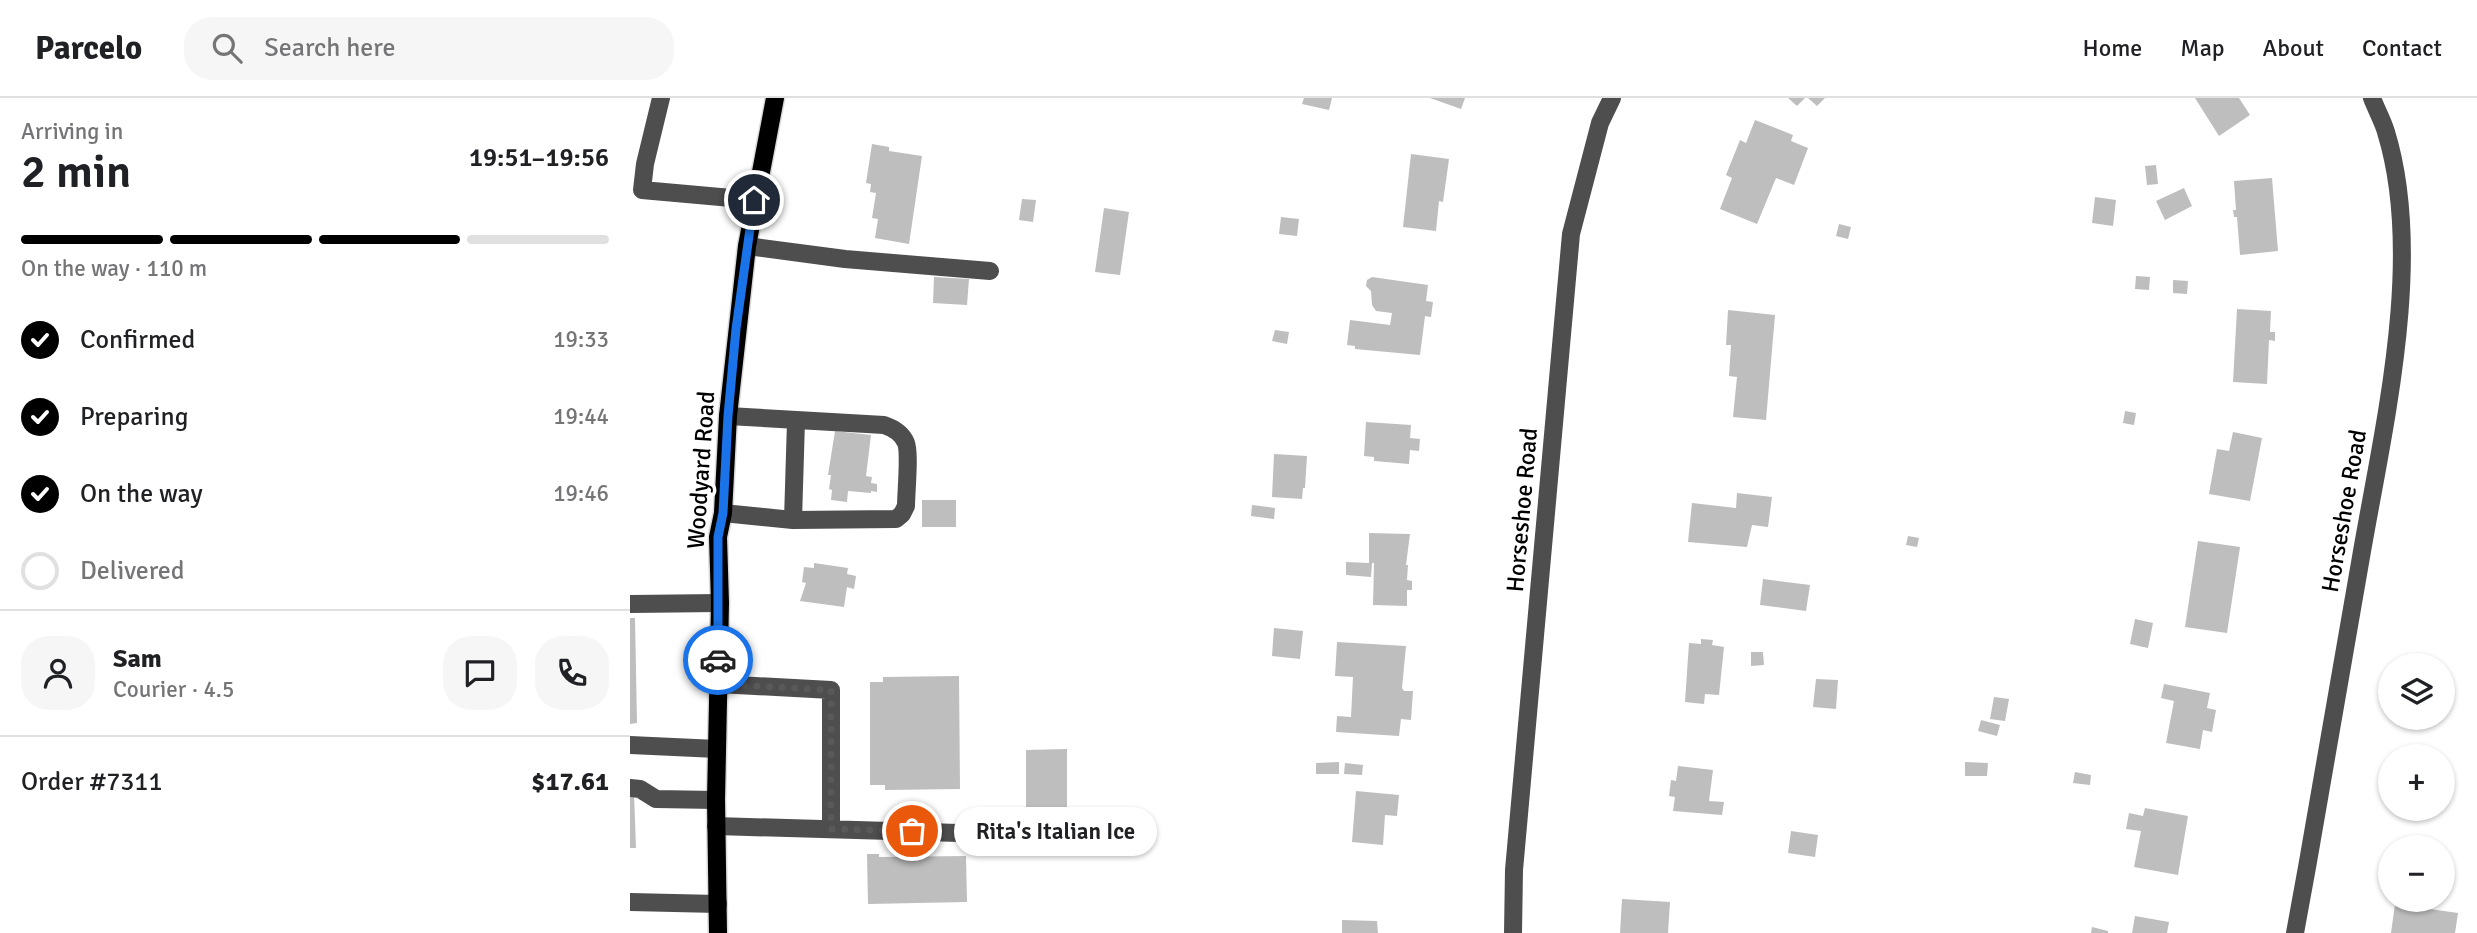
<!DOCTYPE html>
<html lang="en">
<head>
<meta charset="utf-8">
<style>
	:root { --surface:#fff; --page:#f6f6f6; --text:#202124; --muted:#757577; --line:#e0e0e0; --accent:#000 }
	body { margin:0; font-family:Signika,sans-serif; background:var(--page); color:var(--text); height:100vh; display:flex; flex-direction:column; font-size:26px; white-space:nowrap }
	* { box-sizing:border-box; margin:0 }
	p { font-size:23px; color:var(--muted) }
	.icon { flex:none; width:38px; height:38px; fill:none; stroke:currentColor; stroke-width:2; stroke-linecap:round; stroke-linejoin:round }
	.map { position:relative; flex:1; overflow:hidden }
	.drawer { display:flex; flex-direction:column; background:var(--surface); width:630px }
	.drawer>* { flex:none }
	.fabs { position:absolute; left:1748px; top:555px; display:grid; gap:14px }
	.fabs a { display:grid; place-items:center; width:77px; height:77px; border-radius:50%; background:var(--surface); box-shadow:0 2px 5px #0004; font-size:35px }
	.pin { position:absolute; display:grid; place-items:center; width:60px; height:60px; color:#fff; margin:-30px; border:4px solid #fff; border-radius:50%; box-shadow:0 2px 7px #0007 }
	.courier { position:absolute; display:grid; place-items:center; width:70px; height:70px; margin:-35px; border:5px solid #1a73e8; border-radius:50%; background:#fff; color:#222; box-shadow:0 2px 9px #0007 }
	.bubble { position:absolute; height:49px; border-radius:24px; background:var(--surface); box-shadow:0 2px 5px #0004; font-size:23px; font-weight:600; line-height:49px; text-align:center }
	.head em { font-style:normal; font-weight:600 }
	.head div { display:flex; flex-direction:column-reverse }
	.head { display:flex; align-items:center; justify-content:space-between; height:119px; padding:0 21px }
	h1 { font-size:46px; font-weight:600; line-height:52px }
	.bar { display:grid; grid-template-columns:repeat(4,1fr); gap:10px 7px; align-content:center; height:84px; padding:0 21px }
	.bar i { height:9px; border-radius:5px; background:var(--line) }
	.bar .on { background:var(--accent) }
	.bar p { grid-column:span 4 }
	.line { display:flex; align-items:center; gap:18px; padding:0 21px; border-top:2px solid var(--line) }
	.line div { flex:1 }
	.round { display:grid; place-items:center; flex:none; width:74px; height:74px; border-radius:28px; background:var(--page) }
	ol { padding:0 21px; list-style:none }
	li { display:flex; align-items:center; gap:21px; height:77px }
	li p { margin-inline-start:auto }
	li .icon { padding:7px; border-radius:50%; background:var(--accent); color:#fff; stroke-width:4 }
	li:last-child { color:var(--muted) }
	li i { width:38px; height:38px; border:4px solid var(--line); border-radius:50% }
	header { display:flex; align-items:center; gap:42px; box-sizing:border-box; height:98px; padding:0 35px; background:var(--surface); border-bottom:2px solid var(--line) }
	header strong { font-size:33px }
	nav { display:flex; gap:38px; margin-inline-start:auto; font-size:24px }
	.search { width:490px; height:63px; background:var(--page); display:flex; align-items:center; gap:18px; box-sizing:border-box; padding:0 24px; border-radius:28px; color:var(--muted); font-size:26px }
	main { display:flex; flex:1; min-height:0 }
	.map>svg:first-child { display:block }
	.building { fill:#bebebe }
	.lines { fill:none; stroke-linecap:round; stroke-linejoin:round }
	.major-casing { stroke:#dbdbdb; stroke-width:21 }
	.minor { stroke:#4e4e4e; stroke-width:18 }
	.major { stroke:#000; stroke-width:18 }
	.done { stroke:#595959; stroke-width:7; stroke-dasharray:0 12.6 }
	.route { stroke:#1a73e8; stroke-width:9 }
	.labels { text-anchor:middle; stroke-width:7; stroke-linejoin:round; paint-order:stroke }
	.street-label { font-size:24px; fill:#000; stroke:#fff }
</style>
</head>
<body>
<header>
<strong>Parcelo</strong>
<div class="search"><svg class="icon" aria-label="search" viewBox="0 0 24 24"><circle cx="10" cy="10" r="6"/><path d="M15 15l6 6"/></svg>Search here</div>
<nav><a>Home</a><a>Map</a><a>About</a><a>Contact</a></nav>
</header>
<main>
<section class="drawer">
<div class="head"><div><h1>2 min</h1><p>Arriving in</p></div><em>19:51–19:56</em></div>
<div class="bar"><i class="on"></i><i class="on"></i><i class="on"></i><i></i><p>On the way · 110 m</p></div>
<ol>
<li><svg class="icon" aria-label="check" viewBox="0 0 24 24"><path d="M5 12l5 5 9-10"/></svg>Confirmed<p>19:33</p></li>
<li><svg class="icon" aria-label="check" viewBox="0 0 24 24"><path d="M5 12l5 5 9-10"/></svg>Preparing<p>19:44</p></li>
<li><svg class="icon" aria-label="check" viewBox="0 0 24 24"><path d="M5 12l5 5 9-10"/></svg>On the way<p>19:46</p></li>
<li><i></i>Delivered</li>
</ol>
<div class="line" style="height:126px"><a class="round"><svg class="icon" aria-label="person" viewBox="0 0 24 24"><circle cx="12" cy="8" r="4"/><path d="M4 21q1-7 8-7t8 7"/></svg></a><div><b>Sam</b><p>Courier · 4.5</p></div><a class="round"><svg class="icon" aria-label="chat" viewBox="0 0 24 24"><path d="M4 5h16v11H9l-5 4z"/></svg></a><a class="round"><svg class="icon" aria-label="phone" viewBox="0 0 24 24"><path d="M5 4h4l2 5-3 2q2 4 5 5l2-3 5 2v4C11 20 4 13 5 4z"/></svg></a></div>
<div class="line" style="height:91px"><div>Order #7311</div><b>$17.61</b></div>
</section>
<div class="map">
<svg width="1847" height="835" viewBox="0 0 1847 835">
	<rect width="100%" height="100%" fill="#fff"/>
	<path class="building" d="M674,0H702L699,12L672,6Z
		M800,0H835L831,11Z
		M1158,0H1175L1167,8Z
		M1178,0H1195L1187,8Z
		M1565,0H1609L1620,17L1589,38Z
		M1125,22L1163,37L1161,43L1178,50L1164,87L1146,80L1127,126L1090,111L1102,80L1096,77L1110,42L1116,45Z
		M242,46L259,49V53L292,58L279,146L245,140L248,121L242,120L246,95L240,94L241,86L236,85Z
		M781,56L819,61L813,104L809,103L806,133L773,129Z
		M1526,67L1528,86L1517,87L1515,68Z
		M1642,80L1648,153L1610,157L1607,119H1604L1603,112H1606L1604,83Z
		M1554,90L1562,108L1535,122L1526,103Z
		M1465,99L1486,102L1483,128L1462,125Z
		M392,101L406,102L403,124L389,122Z
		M474,110L499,114L490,177L465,174Z
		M651,119L669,121L667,138L649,136Z
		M1209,126L1221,129L1218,141L1206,138Z
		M1506,178L1520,179L1519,192L1505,191Z
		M304,179L339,181L337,207L303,205Z
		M742,179L798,187L796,203L803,204L801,219L795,218L790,257L725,251V248L717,247L720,222L760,227L762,215L746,213L742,207L741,193L736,188L737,182Z
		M1543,182L1558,183L1557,196L1543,195Z
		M1607,211L1641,213L1640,234H1645V243L1639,242L1637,286L1603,284Z
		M1098,212L1145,217L1136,322L1103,319L1107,279L1099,278L1101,247H1096Z
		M645,232L659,234L657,246L642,243Z
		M1495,313L1506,315L1504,327L1493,325Z
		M736,324L781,327L780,340L790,341L789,353L780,352L779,366L744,363V359L734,358Z
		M205,333L241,337L236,378L242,379L241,385L247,386V394L241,393V395L218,393L217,404L201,402L202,392L199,391L201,377H198Z
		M1603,334L1632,340L1620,403L1579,396L1587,351L1599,353Z
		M644,356L677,358L675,390H673L672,401L642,399Z
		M1107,395L1142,399L1138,429L1122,427L1117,449L1058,444L1062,405L1106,410Z
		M292,402H326V429H292Z
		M622,407L645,410L644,421L621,418Z
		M739,435L780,436L776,467H778L777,482L782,483V492H777V508L743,507L744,465H742L741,479L716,477V464L739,465Z
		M1278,438L1289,440L1287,449L1276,447Z
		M1568,443L1610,449L1597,535L1555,529Z
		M184,465L218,470L217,476L226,478L224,491L217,489L214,509L170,503L176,485L172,484L174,469L184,470Z
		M1133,481L1180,487L1176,513L1130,507Z
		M0,520H5L7,625L0,626Z
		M1505,521L1523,525L1518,550L1500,546Z
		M644,530L673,533L670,561L642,558Z
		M1071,541L1083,542L1082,547L1094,549L1089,597L1075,596L1074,606L1055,604L1059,545L1071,546Z
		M707,544L776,548L772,590L774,593H783L781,622L771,621L769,638L706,634L707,618L721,619L723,579L705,578Z
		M1121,554H1133L1134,567L1121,568Z
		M329,578L330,691L255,692V687H240V584H253V579Z
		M1186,581L1208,582L1206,611L1183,609Z
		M1534,586L1580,595L1577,610L1586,612L1582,634L1573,632L1570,651L1536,645L1544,603L1531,600Z
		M1364,599L1379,601L1375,623L1360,621Z
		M1351,622L1370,627L1367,638L1348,633Z
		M437,651V713H441L440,720L396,721V652Z
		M709,664V676H686V665Z
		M1335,664L1358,665L1357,678H1335Z
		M715,665L733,667L732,677L714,676Z
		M1048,668L1083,672L1079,703L1094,704L1092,717L1043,713L1045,699L1039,698L1041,682L1046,683Z
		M1445,674L1461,677L1460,687L1443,685Z
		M726,693L769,697L767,718L755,717L753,747L722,744Z
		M0,695H4L6,750H0Z
		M1515,710L1558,718L1548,777L1504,769L1511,733L1496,731L1499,715L1513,718Z
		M1161,733L1188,737L1185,759L1158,755Z
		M237,756H249V759L336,758L337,804L238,806Z
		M992,801L1040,804L1038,835H990Z
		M1765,806L1828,815L1825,835H1761Z
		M1505,818L1539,824L1537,835H1502Z
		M712,822L747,823L748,835H712Z
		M1462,829L1478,833V835H1461Z"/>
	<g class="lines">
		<g class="major-casing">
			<path id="major" d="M88,835L86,702L90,505L88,439L93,415L98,318L117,148L145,0"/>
		</g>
		<path class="minor" d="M31,0L15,66L12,92L124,102
			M117,148L215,161L360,173
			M93,415L163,422L266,421L272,416L276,408C276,395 280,355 276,345C272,335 263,330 254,327L98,318
			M163,422L166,323
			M0,506L90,505
			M88,586L201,592V731
			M0,647L87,651
			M0,690L10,691L26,701L86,702
			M86,728L363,736
			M0,804L88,806
			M883,835L884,772L941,136L970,25L982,0
			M1665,835C1688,710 1710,585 1731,459C1753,331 1795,161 1756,34C1753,23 1746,11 1742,0"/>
		<use href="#major" class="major"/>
	</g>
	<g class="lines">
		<path class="done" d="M88,562V586L201,592V731L282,733"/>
		<path class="route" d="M88,562V439L93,415L98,318L106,231L124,102"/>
	</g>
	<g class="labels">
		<g class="street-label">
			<text transform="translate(71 372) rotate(-86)" y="8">Woodyard Road</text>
			<text transform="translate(892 412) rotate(-85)" y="8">Horseshoe Road</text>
			<text transform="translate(1714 413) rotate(-80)" y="8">Horseshoe Road</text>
		</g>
	</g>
</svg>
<div class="fabs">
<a><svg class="icon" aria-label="layers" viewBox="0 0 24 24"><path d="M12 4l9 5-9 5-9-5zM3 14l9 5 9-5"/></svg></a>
<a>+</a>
<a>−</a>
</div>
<div class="pin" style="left:282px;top:733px;background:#ea580c"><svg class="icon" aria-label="bag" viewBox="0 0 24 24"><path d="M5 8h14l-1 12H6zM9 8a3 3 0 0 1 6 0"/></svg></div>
<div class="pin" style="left:124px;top:102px;background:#1f2937"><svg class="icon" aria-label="home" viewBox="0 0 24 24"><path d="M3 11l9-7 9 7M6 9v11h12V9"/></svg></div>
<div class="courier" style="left:88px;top:562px"><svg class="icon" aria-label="car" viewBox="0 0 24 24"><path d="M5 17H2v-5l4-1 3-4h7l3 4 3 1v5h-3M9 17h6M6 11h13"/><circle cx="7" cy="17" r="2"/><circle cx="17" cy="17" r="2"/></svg></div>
<div class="bubble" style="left:324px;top:709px;width:203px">Rita's Italian Ice</div>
</div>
</main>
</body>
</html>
